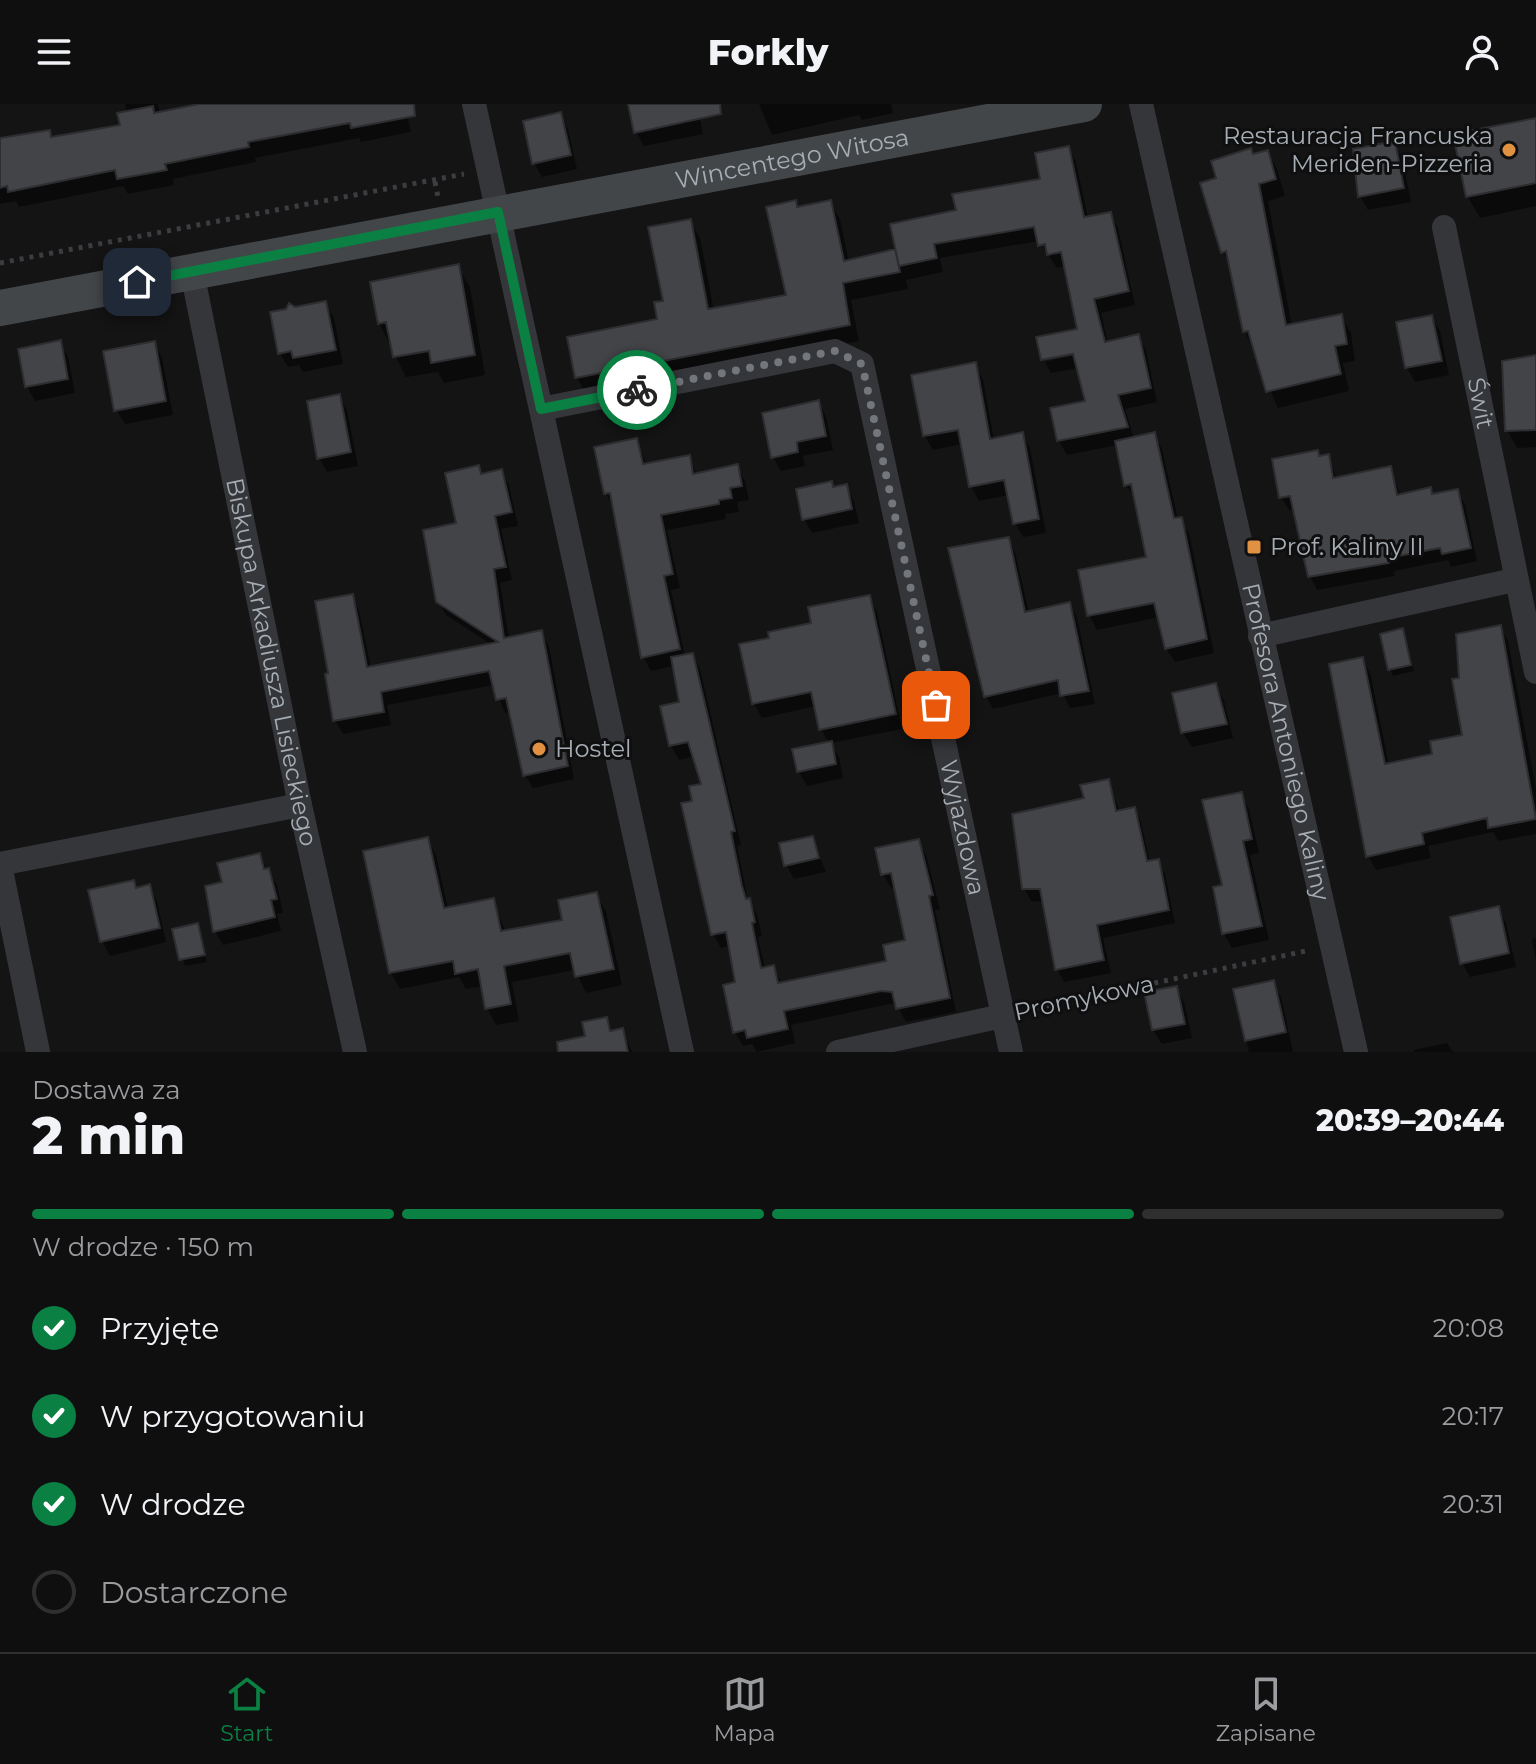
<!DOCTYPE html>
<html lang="pl">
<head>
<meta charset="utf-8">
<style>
	:root { --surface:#0f0f10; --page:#1d1d1e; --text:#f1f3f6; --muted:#9b9c9f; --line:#2f2f30; --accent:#0b8043 }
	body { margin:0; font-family:Montserrat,sans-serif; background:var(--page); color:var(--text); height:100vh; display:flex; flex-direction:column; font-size:30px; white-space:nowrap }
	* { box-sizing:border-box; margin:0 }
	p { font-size:26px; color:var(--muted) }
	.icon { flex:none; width:44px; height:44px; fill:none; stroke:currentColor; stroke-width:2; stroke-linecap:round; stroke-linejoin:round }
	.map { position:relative; height:948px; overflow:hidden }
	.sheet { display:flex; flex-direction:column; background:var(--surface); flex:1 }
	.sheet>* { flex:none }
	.pin { position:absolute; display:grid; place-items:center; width:68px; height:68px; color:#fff; margin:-34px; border-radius:16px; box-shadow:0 4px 12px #0006 }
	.courier { position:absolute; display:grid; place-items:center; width:80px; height:80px; margin:-40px; border:6px solid #0b8043; border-radius:50%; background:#fff; color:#222; box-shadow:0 2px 10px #0007 }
	.head em { font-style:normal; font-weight:800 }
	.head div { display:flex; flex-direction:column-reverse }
	.head { display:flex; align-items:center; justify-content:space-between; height:136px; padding:0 32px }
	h1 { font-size:52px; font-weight:800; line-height:60px }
	.bar { display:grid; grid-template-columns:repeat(4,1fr); gap:12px 8px; align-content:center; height:96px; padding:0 32px }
	.bar i { height:10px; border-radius:6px; background:var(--line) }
	.bar .on { background:var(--accent) }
	.bar p { grid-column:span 4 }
	ol { padding:0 32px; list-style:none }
	li { display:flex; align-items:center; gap:24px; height:88px }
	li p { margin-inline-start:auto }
	li .icon { padding:8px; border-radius:50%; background:var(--accent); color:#fff; stroke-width:4 }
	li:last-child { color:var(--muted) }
	li i { width:44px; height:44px; border:4px solid var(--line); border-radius:50% }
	header { display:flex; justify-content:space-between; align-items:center; height:104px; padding:0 32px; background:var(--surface); font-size:36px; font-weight:800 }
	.tab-bar { display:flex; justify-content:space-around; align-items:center; height:112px; border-top:2px solid var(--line); background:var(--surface); font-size:22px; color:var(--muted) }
	.tab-bar a { display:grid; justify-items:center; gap:4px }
	.tab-bar .on { color:var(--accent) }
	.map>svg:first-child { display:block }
	.shadow { fill:#0007; fill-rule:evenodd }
	.building { fill:#434448; stroke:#2e2e31; stroke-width:2 }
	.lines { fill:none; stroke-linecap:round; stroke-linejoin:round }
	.path { stroke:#3b3d40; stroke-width:5; stroke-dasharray:4 6; stroke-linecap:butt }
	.street { stroke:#35363a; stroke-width:24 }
	.secondary { stroke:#434649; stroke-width:36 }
	.done { stroke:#73777c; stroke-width:8; stroke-dasharray:0 14.4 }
	.route { stroke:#0b8043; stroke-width:10 }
	.poi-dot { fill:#e09141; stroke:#0f0f10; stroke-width:3 }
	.labels { text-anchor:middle; stroke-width:6; stroke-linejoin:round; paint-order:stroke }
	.poi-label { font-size:24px; fill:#a6adb4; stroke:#0f0f10; text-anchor:start }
	.street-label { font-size:24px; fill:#a6adb4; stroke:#0f0f10 }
</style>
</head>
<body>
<header><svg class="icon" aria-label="menu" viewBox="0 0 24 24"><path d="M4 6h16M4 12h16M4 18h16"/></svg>Forkly<svg class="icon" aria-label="person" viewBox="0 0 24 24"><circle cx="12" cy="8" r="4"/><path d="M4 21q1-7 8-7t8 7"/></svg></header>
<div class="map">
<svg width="1536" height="948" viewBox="0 0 1536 948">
	<rect width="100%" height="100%" fill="#141415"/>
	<path class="shadow" d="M125,0H158L160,10L209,0H405L411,28L361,38L359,34L255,54L256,58L173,75L174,81L128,90L123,82L19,103L16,97L0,100V36L49,28L53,35L122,22L127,9Z
		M630,0H697L703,30L644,42L636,28Z
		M759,0H891L893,9L862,16L859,11L772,31Z
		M560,11L568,25L577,65L542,73L534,59Z
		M1536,16V102L1480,114L1468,93Z
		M1394,39L1402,53L1411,98L1368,106L1360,92L1355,68Z
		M1068,44L1076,58L1088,114L1110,110L1118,124L1135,201L1101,209L1108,239L1138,233L1146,246L1157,298L1125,305L1134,335L1154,331L1162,345L1178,416L1189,429L1214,549L1175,558L1166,544L1160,513L1097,526L1089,511L1080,468L1149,454L1136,395L1126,381L1118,341L1067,351L1059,337L1053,306L1087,299L1079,264L1051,269L1043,255L1039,235L1080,227L1066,162L1057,164L1039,137L940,154L943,168L906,176L908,185L851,196L859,237L586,290L577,274L570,235L660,217L656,200L665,198L651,125L690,117L700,134L714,207L788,192L769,105L795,99L798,105L830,98L840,115L849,158L894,147L899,156L892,121L958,108L955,91L1043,77L1037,50ZM1083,246L1084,249L1044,258V253Z
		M1267,48L1277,65L1285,92L1268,97L1292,222L1341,212L1351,229L1355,257L1343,259L1349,287L1278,304L1245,228L1231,162L1223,148L1219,75L1253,52Z
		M458,163L470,183L485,271L444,279L438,268L406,273L379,219Z
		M325,199L334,214L343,260L303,268L299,261L288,263L280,249L294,205Z
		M1431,213L1440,227L1449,271L1415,278L1407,264Z
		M60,239L68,253L75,289L35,297L27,283L20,246Z
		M154,239L162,254L173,311L125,320L116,306Z
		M1536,253V343L1517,344L1507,326Z
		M974,260L983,275L994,336L1022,330L1030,344L1046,429L1023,433L1015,419L1009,391L979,397L971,382L963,340L933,346L925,332Z
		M339,292L347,306L358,362L327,368L319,354Z
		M818,298L826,312L833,346L803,352L805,362L781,367L773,353Z
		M636,336L647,361L689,354L697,371L737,362L745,377L749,396L737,398L739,408L725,410L726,415L667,426L680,484L671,486L685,552L692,551L700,565L741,741L737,742L748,796L757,810L762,832L758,833L765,865L773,863L782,880L888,859L907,837L896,783L891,784L883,770L918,737L926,751L940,805L935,806L956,908L906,918L897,901L890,900L791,921L795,939L757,948L752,940L743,942L735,928L737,880L730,842L721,844L713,830L703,681L694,652L679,656L671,642L663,604L682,600L674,562L651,567L643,553L614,404L606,390Z
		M1317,348L1321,354L1328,353L1337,375L1390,364L1401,392H1433L1457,387L1465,400L1477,457L1451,463L1448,456L1394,467L1395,472L1317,486L1310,472L1295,405L1289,406L1281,393Z
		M478,364L483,371L501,368L509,381L518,422L501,425L512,476L500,479L509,535L541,528L549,542L574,675L533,684L525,671L511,608L505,609L494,581L387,601L391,621L343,630L335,617L331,571L352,493L359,506L371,564L492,541L446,511L438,497Z
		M846,383L854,397L859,419L812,429L804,415L834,385Z
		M1008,435L1015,448L1029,509L1069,500L1077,513L1095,600L1070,604L1062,589L993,605L986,592Z
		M869,493L877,508L902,625L831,639L839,653L843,674L807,682L799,668L795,646L829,639L821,625L816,602L762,614L754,600L742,541L813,521Z
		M1500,523L1508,537L1536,684V730L1498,737L1493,728L1428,742L1431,754L1376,766L1368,752L1362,555L1370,568L1389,661L1435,651L1464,632L1461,576Z
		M1402,527L1414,567L1393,572L1390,565Z
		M1215,582L1224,596L1233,634L1192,643L1183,629L1174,590Z
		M1108,677L1120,708L1134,705L1141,718L1150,758L1157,757L1165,770L1175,819L1103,834L1111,869L1064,878L1057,865L1044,798L1031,797L1024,784L1086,696Z
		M1241,690L1249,705L1259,749L1250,751L1269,836L1232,844L1224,830L1215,785L1224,783Z
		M427,735L436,751L448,805L493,797L506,829L565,817L596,791L606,807L622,881L586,889L575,866L512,878L519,917L496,921L487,904L483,882L466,885L459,873L400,885L391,869L365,749Z
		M812,735L826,768L794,775L786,761Z
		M259,751L277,781L283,809L277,810L281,827L223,841L215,827L224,780Z
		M133,778L137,785L149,783L157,797L166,838L110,852L102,837Z
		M1498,805L1506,819L1516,863L1470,873L1462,859Z
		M197,821L207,858L185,862L175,826Z
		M1536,834V858L1532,835Z
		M1273,879L1281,893L1293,948H1249L1235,887Z
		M1176,884L1184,898L1192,934L1162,940L1153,926Z
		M606,915L613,928L622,926L632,948H590Z
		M1447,939L1453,948H1414V946Z"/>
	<path class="building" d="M199,0H414L415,12L351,24L350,19L248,38L249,43L165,60L167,66L117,75L115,66L8,88L7,82L0,84V34L50,26L51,33L120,21L117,9L153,2L154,9Z
		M628,0H720L721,10L634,29Z
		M561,8L571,51L532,60L523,17Z
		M1536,14V79L1466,93L1454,35L1469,31L1468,27Z
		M1395,37L1404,84L1358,93L1353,45Z
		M1069,42L1084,113L1111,108L1129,187L1094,195L1105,238L1139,230L1151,284L1118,291L1128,323L1057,337L1050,304L1085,297L1073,250L1041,256L1036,233L1077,225L1061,148L1047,151L1045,140L1038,142L1034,123L934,140L937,154L899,162L890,120L956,106L952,90L1040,75L1035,49Z
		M1251,44L1253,50L1268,46L1276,75L1259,80L1286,221L1342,210L1347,240L1335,242L1341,270L1266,288L1248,227L1243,228L1226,147L1221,149L1200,79L1216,74L1211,57Z
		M796,96L797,103L831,96L844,157L895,145L900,168L843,179L850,221L575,274L567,233L657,215L654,198L663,197L648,123L691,115L708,205L786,191L766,103Z
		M459,160L475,251L431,259L429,247L393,253L386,218L378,220L370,178Z
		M326,197L336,246L293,254L291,247L278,250L270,208L286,205L289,199L295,203Z
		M1432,211L1442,257L1405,264L1396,218Z
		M61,236L68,275L25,283L18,245Z
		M155,237L166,297L114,307L103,247Z
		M1536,251V326L1505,327L1502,257Z
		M976,258L990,335L1023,328L1039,415L1013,420L1004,376L969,383L958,326L923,332L911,271Z
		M340,290L351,348L317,355L307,297Z
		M819,296L826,332L797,338L798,348L771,354L762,309Z
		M1155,328L1174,414L1182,413L1207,535L1165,545L1154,499L1087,512L1078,466L1146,453L1131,380L1124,382L1115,337Z
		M637,334L643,360L690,351L693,370L738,360L742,382L730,384L732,394L719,396V400L661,411L673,470L664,472L680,545L641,554L610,389L604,390L594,343Z
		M1318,346L1319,352L1329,350L1333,374L1391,362L1397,391L1431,383L1432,390L1458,385L1471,444L1442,450L1440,444L1388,454L1389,459L1308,473L1290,392L1279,394L1272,355Z
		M479,361L481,370L502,365L512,408L495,412L506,463L494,465L504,534L542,526L568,662L523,672L506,594L496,596L489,567L381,588L384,608L333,617L325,570L328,569L315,497L353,490L367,563L498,538L436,498L423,426L456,419L445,369Z
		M832,377L833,383L847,380L852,405L802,416L796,385Z
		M1009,433L1025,508L1070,498L1089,587L1060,592L1058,576L984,593L948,444Z
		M870,491L896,610L819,626L811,588L752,600L739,540L769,534L768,528L811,519L808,503Z
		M1501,521L1536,715L1488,724L1487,714L1422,729L1424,740L1366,753L1329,560L1363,553L1385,660L1432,650L1430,637L1462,631L1452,575L1459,574L1456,530Z
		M1403,524L1411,561L1388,566L1380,530Z
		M693,549L735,727L731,728L742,782L746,795L750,794L755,818L752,819L761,864L774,861L778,879L886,857L883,841L905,836L891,769L881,771L875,744L919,735L933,791L929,792L950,894L896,905L892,888L881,887L784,907L788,925L747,934L745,926L733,929L723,881L735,878L726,828L711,831L681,699L692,697L689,682L701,680L688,638L669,642L660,602L679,598L671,553Z
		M1216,579L1227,620L1181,629L1172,589Z
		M832,637L836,660L797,668L792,645Z
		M1109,675L1116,707L1135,703L1147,757L1159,755L1169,806L1097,821L1104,856L1055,866L1040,785H1022L1012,710L1084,694L1080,681Z
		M1242,688L1252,735L1243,737L1262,822L1222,830L1213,783L1222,781L1202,696Z
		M813,732L819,754L784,762L779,739Z
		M428,733L444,804L494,794L501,827L562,816L558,796L597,788L614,865L575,873L570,849L504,862L511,900L485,905L478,865L455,870L453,857L389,869L363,747Z
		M260,749L264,765L269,764L277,795L271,796L275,813L213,828L205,782L222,778L217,759Z
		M134,776L136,784L150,780L160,824L100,838L88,786Z
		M1499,802L1509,849L1460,860L1450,813Z
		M198,819L205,851L179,856L172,825Z
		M1274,876L1286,928L1245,937L1233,885Z
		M1177,882L1185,920L1152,926L1144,888Z
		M607,913L610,927L623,924L628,948H558L557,938L585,932L582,918Z"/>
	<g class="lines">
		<path class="path" d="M435,78L438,93
			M0,159L464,70
			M1027,906L1306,847"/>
		<g class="street">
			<path d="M474,0L682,948"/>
			<path id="s1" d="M1141,0L1356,948"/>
			<path id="s2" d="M1444,123L1536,568"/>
			<path id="s3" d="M192,168L300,701L355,948"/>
			<path id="s4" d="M541,305L835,247L862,260L1011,948"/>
			<path d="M1260,532L1514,476"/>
			<path d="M0,760L300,701"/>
			<path d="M0,761L38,948"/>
			<path d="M838,948L1002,912"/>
		</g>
		<path class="secondary" id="s5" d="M0,204L1084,0"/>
	</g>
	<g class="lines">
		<path class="done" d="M637,286L835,247L862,260L936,601"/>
		<path class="route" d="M137,178L498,108L541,305L637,286"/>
	</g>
	<g class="poi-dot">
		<circle cx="1509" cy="46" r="8"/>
		<rect x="1246" y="435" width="16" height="16" rx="4"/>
		<circle cx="539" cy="645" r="8"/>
	</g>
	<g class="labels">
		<g class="poi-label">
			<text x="1493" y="40" text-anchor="end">Restauracja Francuska<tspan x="1493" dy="28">Meriden-Pizzeria</tspan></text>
			<text x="1270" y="451">Prof. Kaliny II</text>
			<text x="555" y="653">Hostel</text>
		</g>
		<g class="street-label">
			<text dy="8" stroke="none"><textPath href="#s5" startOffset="806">Wincentego Witosa</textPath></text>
			<text dy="8" stroke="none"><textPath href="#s2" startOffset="180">Świt</textPath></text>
			<text dy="8" stroke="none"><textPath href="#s3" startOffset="398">Biskupa Arkadiusza Lisieckiego</textPath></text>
			<text dy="8" stroke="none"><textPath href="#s1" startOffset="654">Profesora Antoniego Kaliny</textPath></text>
			<text dy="8" stroke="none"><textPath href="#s4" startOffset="804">Wyjazdowa</textPath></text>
			<text transform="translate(1084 894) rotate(-12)" y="8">Promykowa</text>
		</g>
	</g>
</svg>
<div class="pin" style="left:936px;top:601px;background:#ea580c"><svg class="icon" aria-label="bag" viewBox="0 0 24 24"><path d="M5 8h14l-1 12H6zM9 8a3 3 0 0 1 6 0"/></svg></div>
<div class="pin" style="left:137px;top:178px;background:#1f2937"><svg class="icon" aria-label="home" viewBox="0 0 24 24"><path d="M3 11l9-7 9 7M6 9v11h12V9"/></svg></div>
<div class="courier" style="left:637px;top:286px"><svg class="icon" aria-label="bike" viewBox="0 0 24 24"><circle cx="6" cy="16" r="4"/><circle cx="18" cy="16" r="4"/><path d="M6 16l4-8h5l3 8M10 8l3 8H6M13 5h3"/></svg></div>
</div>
<section class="sheet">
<div class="head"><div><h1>2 min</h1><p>Dostawa za</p></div><em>20:39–20:44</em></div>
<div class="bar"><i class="on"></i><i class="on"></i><i class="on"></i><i></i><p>W drodze · 150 m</p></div>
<ol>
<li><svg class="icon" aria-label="check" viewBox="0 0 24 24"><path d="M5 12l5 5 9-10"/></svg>Przyjęte<p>20:08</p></li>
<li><svg class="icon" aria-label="check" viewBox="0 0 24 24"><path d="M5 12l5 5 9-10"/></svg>W przygotowaniu<p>20:17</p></li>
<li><svg class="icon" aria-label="check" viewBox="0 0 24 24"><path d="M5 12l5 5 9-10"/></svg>W drodze<p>20:31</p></li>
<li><i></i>Dostarczone</li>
</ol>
</section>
<nav class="tab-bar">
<a class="on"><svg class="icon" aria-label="home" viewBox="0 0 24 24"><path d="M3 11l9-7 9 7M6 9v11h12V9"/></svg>Start</a>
<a><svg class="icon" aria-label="map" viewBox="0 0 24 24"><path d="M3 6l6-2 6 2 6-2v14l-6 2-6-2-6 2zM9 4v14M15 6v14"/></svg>Mapa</a>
<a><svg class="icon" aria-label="saved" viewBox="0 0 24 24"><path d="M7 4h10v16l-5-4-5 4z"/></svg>Zapisane</a>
</nav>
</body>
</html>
